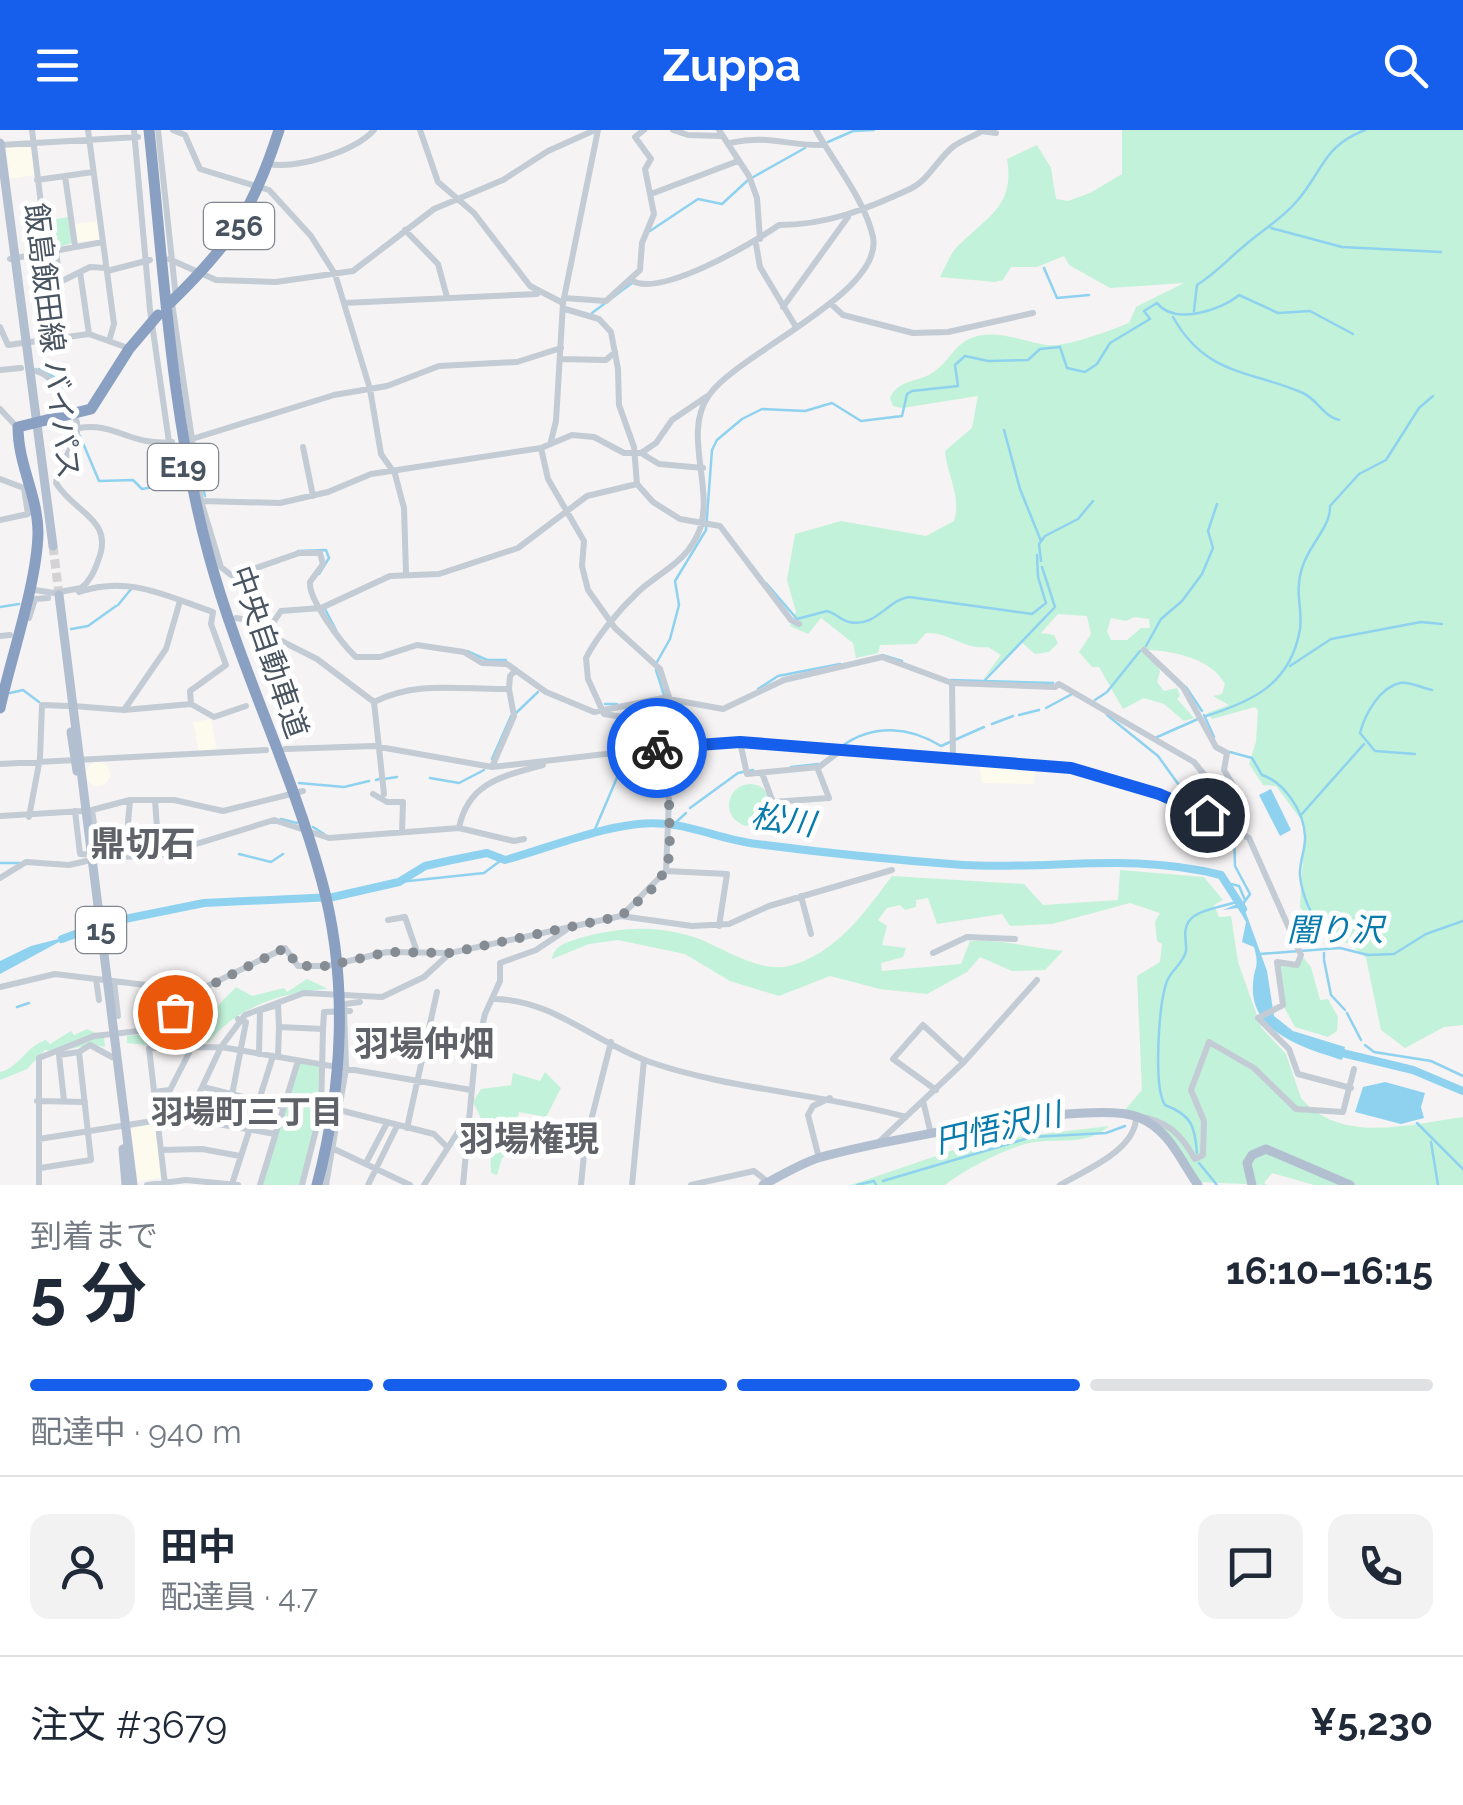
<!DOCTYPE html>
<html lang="ja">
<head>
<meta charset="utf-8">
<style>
	:root { --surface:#fff; --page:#f2f2f3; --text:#1f2937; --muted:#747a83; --line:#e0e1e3; --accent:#165fec }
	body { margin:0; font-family:Raleway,"Noto Sans JP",sans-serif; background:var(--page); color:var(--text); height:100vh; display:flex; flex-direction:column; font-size:38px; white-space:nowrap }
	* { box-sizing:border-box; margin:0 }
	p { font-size:32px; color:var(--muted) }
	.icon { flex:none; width:55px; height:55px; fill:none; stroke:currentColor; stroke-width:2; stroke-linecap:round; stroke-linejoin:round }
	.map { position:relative; height:1055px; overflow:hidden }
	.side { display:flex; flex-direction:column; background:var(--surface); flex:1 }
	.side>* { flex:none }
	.pin { position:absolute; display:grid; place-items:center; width:85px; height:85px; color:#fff; margin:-42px; border:5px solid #fff; border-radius:50%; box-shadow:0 2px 10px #0007 }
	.courier { position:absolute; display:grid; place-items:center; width:100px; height:100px; margin:-50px; border:8px solid #165fec; border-radius:50%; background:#fff; color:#222; box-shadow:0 2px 12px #0007 }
	.overview em { font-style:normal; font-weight:700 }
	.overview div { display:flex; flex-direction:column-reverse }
	.overview { display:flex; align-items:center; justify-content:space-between; height:170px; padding:0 30px }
	h1 { font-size:65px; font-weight:700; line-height:75px }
	.bar { display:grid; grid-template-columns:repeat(4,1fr); gap:15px 10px; align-content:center; height:120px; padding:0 30px }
	.bar i { height:12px; border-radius:8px; background:var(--line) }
	.bar .active { background:var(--accent) }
	.bar p { grid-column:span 4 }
	.line { display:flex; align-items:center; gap:25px; padding:0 30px; border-top:2px solid var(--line) }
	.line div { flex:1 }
	.round { display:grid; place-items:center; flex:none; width:105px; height:105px; border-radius:20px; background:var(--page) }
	header { display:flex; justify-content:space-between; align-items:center; height:130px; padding:0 30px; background:var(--accent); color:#fff; font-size:45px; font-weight:700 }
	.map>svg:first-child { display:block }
	.commercial { fill:#fdfaee }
	.green { fill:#c2f2d9; fill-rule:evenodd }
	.water { fill:#8ed2f0 }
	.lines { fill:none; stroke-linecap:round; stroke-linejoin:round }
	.stream { stroke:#8ed2f0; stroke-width:2.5 }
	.river { stroke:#8ed2f0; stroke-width:8 }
	.major-tunnel { stroke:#d3d3d6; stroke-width:9; stroke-dasharray:9 4.5; stroke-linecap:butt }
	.minor { stroke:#c3cbd4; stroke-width:6 }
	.major { stroke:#b2bfd1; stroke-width:9 }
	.highway { stroke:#8aa0c2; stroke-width:11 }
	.done { stroke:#858c94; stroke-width:10; stroke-dasharray:0 18 }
	.route { stroke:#165fec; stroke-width:12 }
	.labels { text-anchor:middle; stroke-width:10; stroke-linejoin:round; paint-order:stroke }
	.shield { fill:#fff; stroke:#808790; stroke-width:2.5 }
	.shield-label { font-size:28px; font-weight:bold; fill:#495461 }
	.street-label { font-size:30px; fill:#495461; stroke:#fff }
	.water-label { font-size:32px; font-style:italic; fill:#087bae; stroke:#fff }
	.neighbourhood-label { font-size:32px; font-weight:bold; fill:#5f6268; stroke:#fff }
	.quarter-label { font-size:35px; font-weight:bold; fill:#5f6268; stroke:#fff }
</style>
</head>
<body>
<header><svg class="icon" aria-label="menu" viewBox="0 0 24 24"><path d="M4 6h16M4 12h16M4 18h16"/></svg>Zuppa<svg class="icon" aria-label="search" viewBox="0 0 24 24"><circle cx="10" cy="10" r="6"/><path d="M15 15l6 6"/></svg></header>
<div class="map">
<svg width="1463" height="1055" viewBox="0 0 1463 1055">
	<rect width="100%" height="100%" fill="#f5f3f3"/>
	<path class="commercial" d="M6,16H31L35,45L10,49Z
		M97,91L99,110L76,112L73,94Z
		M211,589L217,621L199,622L193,592Z
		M86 644a12 12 0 1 1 24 0a12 12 0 1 1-24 0Z
		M979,633L1036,638L1034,654L982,653Z
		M155,993L161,1048L138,1051L131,999Z"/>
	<path class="green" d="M1122,0H1463V895L1444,897L1405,918L1381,900L1366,828L1352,815L1317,801L1300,777L1305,695L1276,656L1263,655L1249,634L1256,612L1258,580L1255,577L1212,589L1207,583L1229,575L1213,566L1222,564L1225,554C1212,529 1174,521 1148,520L1160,541L1157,552L1164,561L1177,558L1180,566L1177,569L1194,588L1184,591L1164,574L1144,568L1123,579L1099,537H1092L1079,522L1091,504L1087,486L1058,484L1041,503L1054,505L1058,513L1049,522L1035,524L1021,512L984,548L1001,525L988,517C964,520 949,502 926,503L916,514L880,515L878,523L856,528L853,513L821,488L808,504L790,496L796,482L787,450L795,404L841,391L926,406L954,391C962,367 947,345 945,321L972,298L978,266L902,278L893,276L890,268C899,248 920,253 935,241C948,232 954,216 969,209C994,197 1023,212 1047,215C1064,218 1112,200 1129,193L1136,177L1184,153L1110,158L1069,135L1064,126L1037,137H1011L1003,150L995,152L940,147C946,136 951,121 961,113C989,86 1015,74 1007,29L1037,15L1051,38L1056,69L1068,71L1090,63L1122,44ZM1134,487L1149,489L1150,498H1141L1127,510H1111L1107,501L1111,488L1126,491Z
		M69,87L72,113L49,120L45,91Z
		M729 675a21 21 0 1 1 42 0a21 21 0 1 1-42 0Z
		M1120,740L1204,747L1223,770L1214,775L1219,787L1231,786L1238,832L1261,897L1286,924L1301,968C1341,1015 1411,994 1463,987V1055H1314L1272,1043L1264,1053L1267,1055L1199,1052C1175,1014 1170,997 1124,981L1142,960L1137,846L1160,832L1162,814L1157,811L1155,792L1160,783L1130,773L1052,794L1010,796L1002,784L937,794L928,768L916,770V777L905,780L900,775L887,778L878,790L887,796L882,815L906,818L903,827L881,833L882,841L961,834L970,811C1003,809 1030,818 1063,821L1045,840L1012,841L980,827L967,842L927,864L880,859L830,846L779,866L730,851L685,824L618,810L589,814L552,829C554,815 568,812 580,808C616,798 650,795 687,805C718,813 756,844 789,836C836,824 865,782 892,746L1024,754L1043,775L1118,770Z
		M1301,825L1311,837L1320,870L1328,869L1338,887L1337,901L1328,907L1295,897L1283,875L1277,832L1293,835Z
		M307,849L328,859C284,862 237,876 209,912L179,918L127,913V906L189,900L201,893L236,857L252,866L284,858L287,862Z
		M87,899L104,907L105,917C84,911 67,924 45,920L27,939L0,950V942C20,937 26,916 46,910L50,914L71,901L74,905Z
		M299,933L319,936L318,983L300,1055H262Z
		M545,942L561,958L546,987L519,982L510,1022L502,1028L497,1045L491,1043L490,1007L473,972L481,959L511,955L513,943L540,951Z
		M1109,996C1086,1016 1064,1008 1035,1012C1011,1015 962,1041 945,1055H851L977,1012Z"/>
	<path class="water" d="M1271,659L1291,700L1280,706L1259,665Z
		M1242,772L1267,841L1274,886L1293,901L1345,917L1342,930C1307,919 1249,903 1253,854C1254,835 1260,839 1254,817L1242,812L1246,792L1238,778L1223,780Z
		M70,806L0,844V831L31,816Z
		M1385,952L1425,963L1421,977L1424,988L1401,994L1355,982L1363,957Z"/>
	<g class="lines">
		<path class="stream" d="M828,12L853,1L874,0
			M1271,98L1342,117L1441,122
			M650,101L698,69L722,74L748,50L805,18
			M1044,138L1057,168L1089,165
			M1194,181L1197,155C1216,143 1227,130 1244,116C1262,100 1281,90 1297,71C1323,41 1323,16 1365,0
			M592,183L632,153
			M1173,187C1206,246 1250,240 1303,263C1318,270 1323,286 1339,290
			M39,239L56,248L62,260
			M1004,300L1020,359L1041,411
			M80,306L99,351L133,350L142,359L176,353
			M201,349L205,366
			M298,421L326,420L329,428L319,444
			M1041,431L1039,414L1045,406L1078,389L1093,371
			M766,453L797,489L827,481C835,483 841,490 849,492C876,498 887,470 909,467L1032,484L1046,473L1038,447L1037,425
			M118,475L132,458
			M0,477L19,474
			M325,479L336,500
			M71,499L88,496L116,476
			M1146,516L1161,489L1182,471L1202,444L1213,418L1208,401L1217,374
			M467,521L487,530H506
			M882,525L902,531
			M657,532L670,509L679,475L675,451L706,400L712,320L717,310L742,289L762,279L805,281L832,273L861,291L902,286L907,264L912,261L958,256L955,235L965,226L988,231L1028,230L1040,219L1060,217L1067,238L1085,242L1097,234L1110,213L1150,189L1144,181L1157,173C1174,195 1220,181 1239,165L1278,183L1310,181L1353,204
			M1290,536L1331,509L1421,492L1442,494
			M656,540L664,565
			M951,550L1053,553
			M985,550L1055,477L1042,437
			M1186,557L1202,581
			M758,559L778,546L840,534
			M10,563L23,560L39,572
			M1095,570L1107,562L1140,521
			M605,574H617
			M1046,578L1072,564
			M516,583L538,562
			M1019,585L1039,580
			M1107,585L1158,626L1189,669L1227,687
			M1204,585L1214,607
			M1206,586C1254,571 1291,553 1300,499C1303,479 1294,462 1302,438C1308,416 1331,397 1330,376L1359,344L1386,330L1419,278L1433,266
			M992,594L1013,586
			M1155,608L1198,589
			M842,616C874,593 910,597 941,616L984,597
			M1230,622L1252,628L1262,645C1284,652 1304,681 1305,706C1306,719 1299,732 1300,745C1302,768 1312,785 1324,804
			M1415,624L1375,621L1360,603C1365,584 1380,557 1400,553C1409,551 1422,558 1432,560
			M492,629L511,586
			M791,637L818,634
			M430,648L459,653L484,640
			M384,649L397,647
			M376,650L379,649
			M299,653L344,657L369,651
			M690,678L738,643L753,640
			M1301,685L1364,614
			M281,689L297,693
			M674,694L686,683
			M313,697L324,704
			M1234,703L1235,736L1250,764L1243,774
			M593,704L636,603L665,569
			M239,724L271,732L283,724
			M0,733H20
			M399,752L484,743L500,731
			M1231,754L1239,756L1245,770
			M1324,823V828
			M1260,824L1340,818L1368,825L1394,824L1426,804L1463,791
			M1324,830L1331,865L1345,880
			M17,877L29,873
			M1347,883L1361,910
			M1365,915L1374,922L1431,931L1463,946
			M1417,993L1463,1039
			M1431,1012L1438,1055
			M1197,1023C1195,995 1191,985 1165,975C1153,957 1159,876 1166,854C1169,841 1183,835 1186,821C1187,811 1182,801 1189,791C1198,779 1224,777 1239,771
			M1199,1033L1217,1055
			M883,1051L1032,1007L1106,1003L1125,996
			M857,1055L874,1051L876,1055"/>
		<path class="river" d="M62,809L105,793L204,773L333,767L399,752L425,736L452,730L487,723L505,730C548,718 593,699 638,694C682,689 716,709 757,714C825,723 895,730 963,735C1054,740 1131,722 1221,745L1243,779
			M1334,921L1413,940L1463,961"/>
		<path class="major-tunnel" d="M53,416L59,465"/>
		<path class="minor" d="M32,0L47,123
			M88,0L114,194L109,211
			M134,0L150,180L169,312
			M158,0L176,168
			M173,0L185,5L200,39L269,60L311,106L335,144L370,259L381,324L395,344L404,378L406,443
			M420,0L438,52L474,83L530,156L563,173
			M673,0L688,5L721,6
			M719,0L749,46L757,68L760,109
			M981,1L996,3
			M730,13C772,4 784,16 824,15
			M1,15L138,7
			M268,34C297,39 354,22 374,0
			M65,46L75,116
			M37,50L93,42
			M651,64L738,31
			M405,100L438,134L447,167
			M756,114L760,137L796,197
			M56,121L60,151
			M10,129L103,112
			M169,129L216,150L276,152L353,141L434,79L503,50L548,21L595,0
			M107,141L150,130
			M80,142L89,204
			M631,150C659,169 753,113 779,95C827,95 867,79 910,59C929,50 938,28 954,16C962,10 973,7 982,1
			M564,168L606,171L640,140L642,113L654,84L645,39L651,29L635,7L644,0
			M172,173L201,371L221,437L231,445L239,444L299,423H320L323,434L310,452C308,469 342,514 356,527H380L417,515L464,522L482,533L507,534L546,562L594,582L663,568L723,579L784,550L882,527L952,553L1055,557L1059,554L1194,632L1212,654L1188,676
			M344,173L537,164
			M830,173L843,185L913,203L948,202L1033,183
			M783,177L848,87
			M565,179L599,189L611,202L618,239L619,275L634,317L637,354L653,372L680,389L720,396L791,490L799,494
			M0,197L8,215L89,204L128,218
			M65,207L58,153L90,137L106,138
			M560,229L606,230L615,222
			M0,240L21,238
			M0,279L17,297
			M79,298C116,292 129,316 172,312
			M192,309L334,265L387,256L439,236L517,232L561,218
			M551,311L556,291L563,173L598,0
			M303,317L313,366
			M541,318L548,349L584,411L582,436L588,460L615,498L660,539L670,570
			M641,323L659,334L703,338
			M0,349L24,358
			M201,371L280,373L328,362L371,344L541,318L572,305L594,307L624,323H641L656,313L672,290L706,267
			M0,390L28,384L24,358L28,353
			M29,459L54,463L81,458C90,451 94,442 98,431C115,389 75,384 56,353C62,316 96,307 64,269C52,255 52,243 30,240
			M79,462C129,445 166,466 213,482L211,494L226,535L190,561L191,574
			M29,488L35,469L48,468
			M236,488L272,494L281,481L321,478L390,446L439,444L518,418L587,366L637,354
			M250,495L317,529L374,572L384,664
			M0,506L10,505
			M1144,520L1183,557L1216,617L1227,623L1224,640L1240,666L1226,694
			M952,553L953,629
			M509,559L510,546L516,540
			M374,572C418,550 461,560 509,559L514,586L492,637
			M73,576L124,580L191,574L214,587L246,576
			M124,580L166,519L180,471
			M740,612L747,644L819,637L840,621
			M285,619L374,616L492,637L710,612H740L1074,638L1173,670L1249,708L1301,825L1297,835L1277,832L1283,875L1258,888L1289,919L1298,944L1351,958
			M0,634L266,620
			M762,643L773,672L829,668L817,637
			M373,664L387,672H403L402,702
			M155,670L157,698
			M75,681L80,724L95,725
			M88,681L130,670H174L223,681L303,661
			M92,681L96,706
			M0,686L83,681
			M29,687L40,628L42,575L68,576
			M459,698C468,652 504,646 543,635
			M126,715L130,670
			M666,741L727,744L719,796
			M0,748L26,732L69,735L104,727L157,726L274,690L329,708L459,698L514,711L524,709
			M801,766L811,804
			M621,786L666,741L669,669L645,595L636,589L604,584L588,549L586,528C597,506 620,479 638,462C662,440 687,433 700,399C714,357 682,303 709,265C740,222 884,163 873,107C865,70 834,33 816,0
			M388,790L405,787L417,822
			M933,823L967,807L1015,809
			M96,849L99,870
			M114,852L118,886
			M0,857L55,844L187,860L203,878L200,890L193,895L94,906L39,928V1055
			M495,869C554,870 597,914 650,932C727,959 824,964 906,987
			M323,899L324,882L350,881
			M177,900V871L285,818L298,836H327L387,822L450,823L621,786L692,796L729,794L769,776L892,740
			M259,924L260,880L278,875L279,897
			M278,927L279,897L323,899L321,980L302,1055
			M203,957L284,977
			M936,960L893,929L923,895L963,932
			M154,962L170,960L191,919
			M232,965L246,892L238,889
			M259,970L273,926
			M37,971L85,972
			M64,971L59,925L79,922
			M923,971L931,1004
			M339,980L434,1004L447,1017
			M188,987L221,917L245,885L304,863L382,867L424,847L449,824
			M407,998L437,862
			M39,1009L178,987L275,1004
			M880,1011L964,932L1037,850
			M332,1018L410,1055
			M161,1020L202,1019L240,1026
			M819,1028L808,985L813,976L830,968
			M366,1033L387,993
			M40,1038L91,1030L79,922L90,915L112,927
			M232,1054L250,998
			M147,1055L186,1050L238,1055
			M165,1055L149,918L221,917L471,960
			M260,1055L298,931
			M326,1055L346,939L344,878L345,874L360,872
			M368,1055L397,996
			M424,1055L465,991
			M463,1055L475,926L485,884L500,851V833L536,820L566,800
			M581,1055L585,1014L611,912
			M632,1055L644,930
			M691,1055L754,1041L768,1052
			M1060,1055C1085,1040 1137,1020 1136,986C1167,990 1181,1004 1195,1029L1203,1025L1204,991L1191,960L1209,912L1254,938L1296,979L1343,982L1354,939"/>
		<path class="major" d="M0,13L53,416
			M59,465L133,1055
			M71,602L77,641
			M123,1019L126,1055
			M763,1055C780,1046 800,1034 818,1028C872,1012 1093,969 1138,987C1170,1000 1180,1030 1198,1055
			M1252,1055L1247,1033L1252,1025L1266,1019L1350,1055"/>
		<path class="highway" d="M149,0C164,143 171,287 209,426C239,536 291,639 321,748C349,848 343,956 317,1055
			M170,173C231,114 253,81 279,0
			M0,578C11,527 37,453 38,403C38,366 18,335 18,297L91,279L129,219L158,185"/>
	</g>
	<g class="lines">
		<path class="done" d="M175,882L177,872L285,818L298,836H327L388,822L450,823L621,786L659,753L670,725L669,669L650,619L657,618"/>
		<path class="route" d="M657,618L740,612L1071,638L1159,664L1207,685"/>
	</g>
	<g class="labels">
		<g class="shield">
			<rect x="204" y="73" width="70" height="46" rx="8"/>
			<rect x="148" y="314" width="70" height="46" rx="8"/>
			<rect x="76" y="777" width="50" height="46" rx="8"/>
		</g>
		<g class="shield-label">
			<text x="239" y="106">256</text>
			<text x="183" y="347">E19</text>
			<text x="101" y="810">15</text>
		</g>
		<g class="street-label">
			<text transform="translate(52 211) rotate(83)" y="10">飯島飯田線 バイパス</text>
			<text transform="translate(269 522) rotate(71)" y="10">中央自動車道</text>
		</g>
		<g class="water-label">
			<text transform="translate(783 690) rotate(8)" y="11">松川</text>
			<text x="1335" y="811">闇り沢</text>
			<text transform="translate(998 998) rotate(-13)" y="11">円悟沢川</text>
		</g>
		<g class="neighbourhood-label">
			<text x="247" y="993">羽場町三丁目</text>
		</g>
		<g class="quarter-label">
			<text x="143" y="726">鼎切石</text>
			<text x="424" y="926">羽場仲畑</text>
			<text x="529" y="1021">羽場権現</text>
		</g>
	</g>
</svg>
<div class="pin" style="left:175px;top:882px;background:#ea580c"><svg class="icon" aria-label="bag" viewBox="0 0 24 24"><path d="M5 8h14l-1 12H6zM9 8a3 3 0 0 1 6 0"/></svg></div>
<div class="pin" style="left:1207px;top:685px;background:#1f2937"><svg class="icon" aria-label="home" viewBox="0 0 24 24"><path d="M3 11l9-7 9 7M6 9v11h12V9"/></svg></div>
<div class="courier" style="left:657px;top:618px"><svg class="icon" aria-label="bike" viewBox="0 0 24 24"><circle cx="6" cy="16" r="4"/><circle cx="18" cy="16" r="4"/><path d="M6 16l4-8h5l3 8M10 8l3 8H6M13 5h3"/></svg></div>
</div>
<section class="side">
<div class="overview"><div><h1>5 分</h1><p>到着まで</p></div><em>16:10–16:15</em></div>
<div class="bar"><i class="active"></i><i class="active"></i><i class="active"></i><i></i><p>配達中 · 940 m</p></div>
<div class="line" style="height:180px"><a class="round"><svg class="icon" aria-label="person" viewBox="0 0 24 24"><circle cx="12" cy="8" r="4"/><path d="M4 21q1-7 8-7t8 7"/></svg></a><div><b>田中</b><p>配達員 · 4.7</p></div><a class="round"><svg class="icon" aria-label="chat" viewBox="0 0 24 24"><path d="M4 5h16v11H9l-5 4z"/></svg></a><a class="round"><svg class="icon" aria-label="phone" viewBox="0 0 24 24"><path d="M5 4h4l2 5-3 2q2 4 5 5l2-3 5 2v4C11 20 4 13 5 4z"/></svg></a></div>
<div class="line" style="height:130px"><div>注文 #3679</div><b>¥5,230</b></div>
</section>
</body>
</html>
